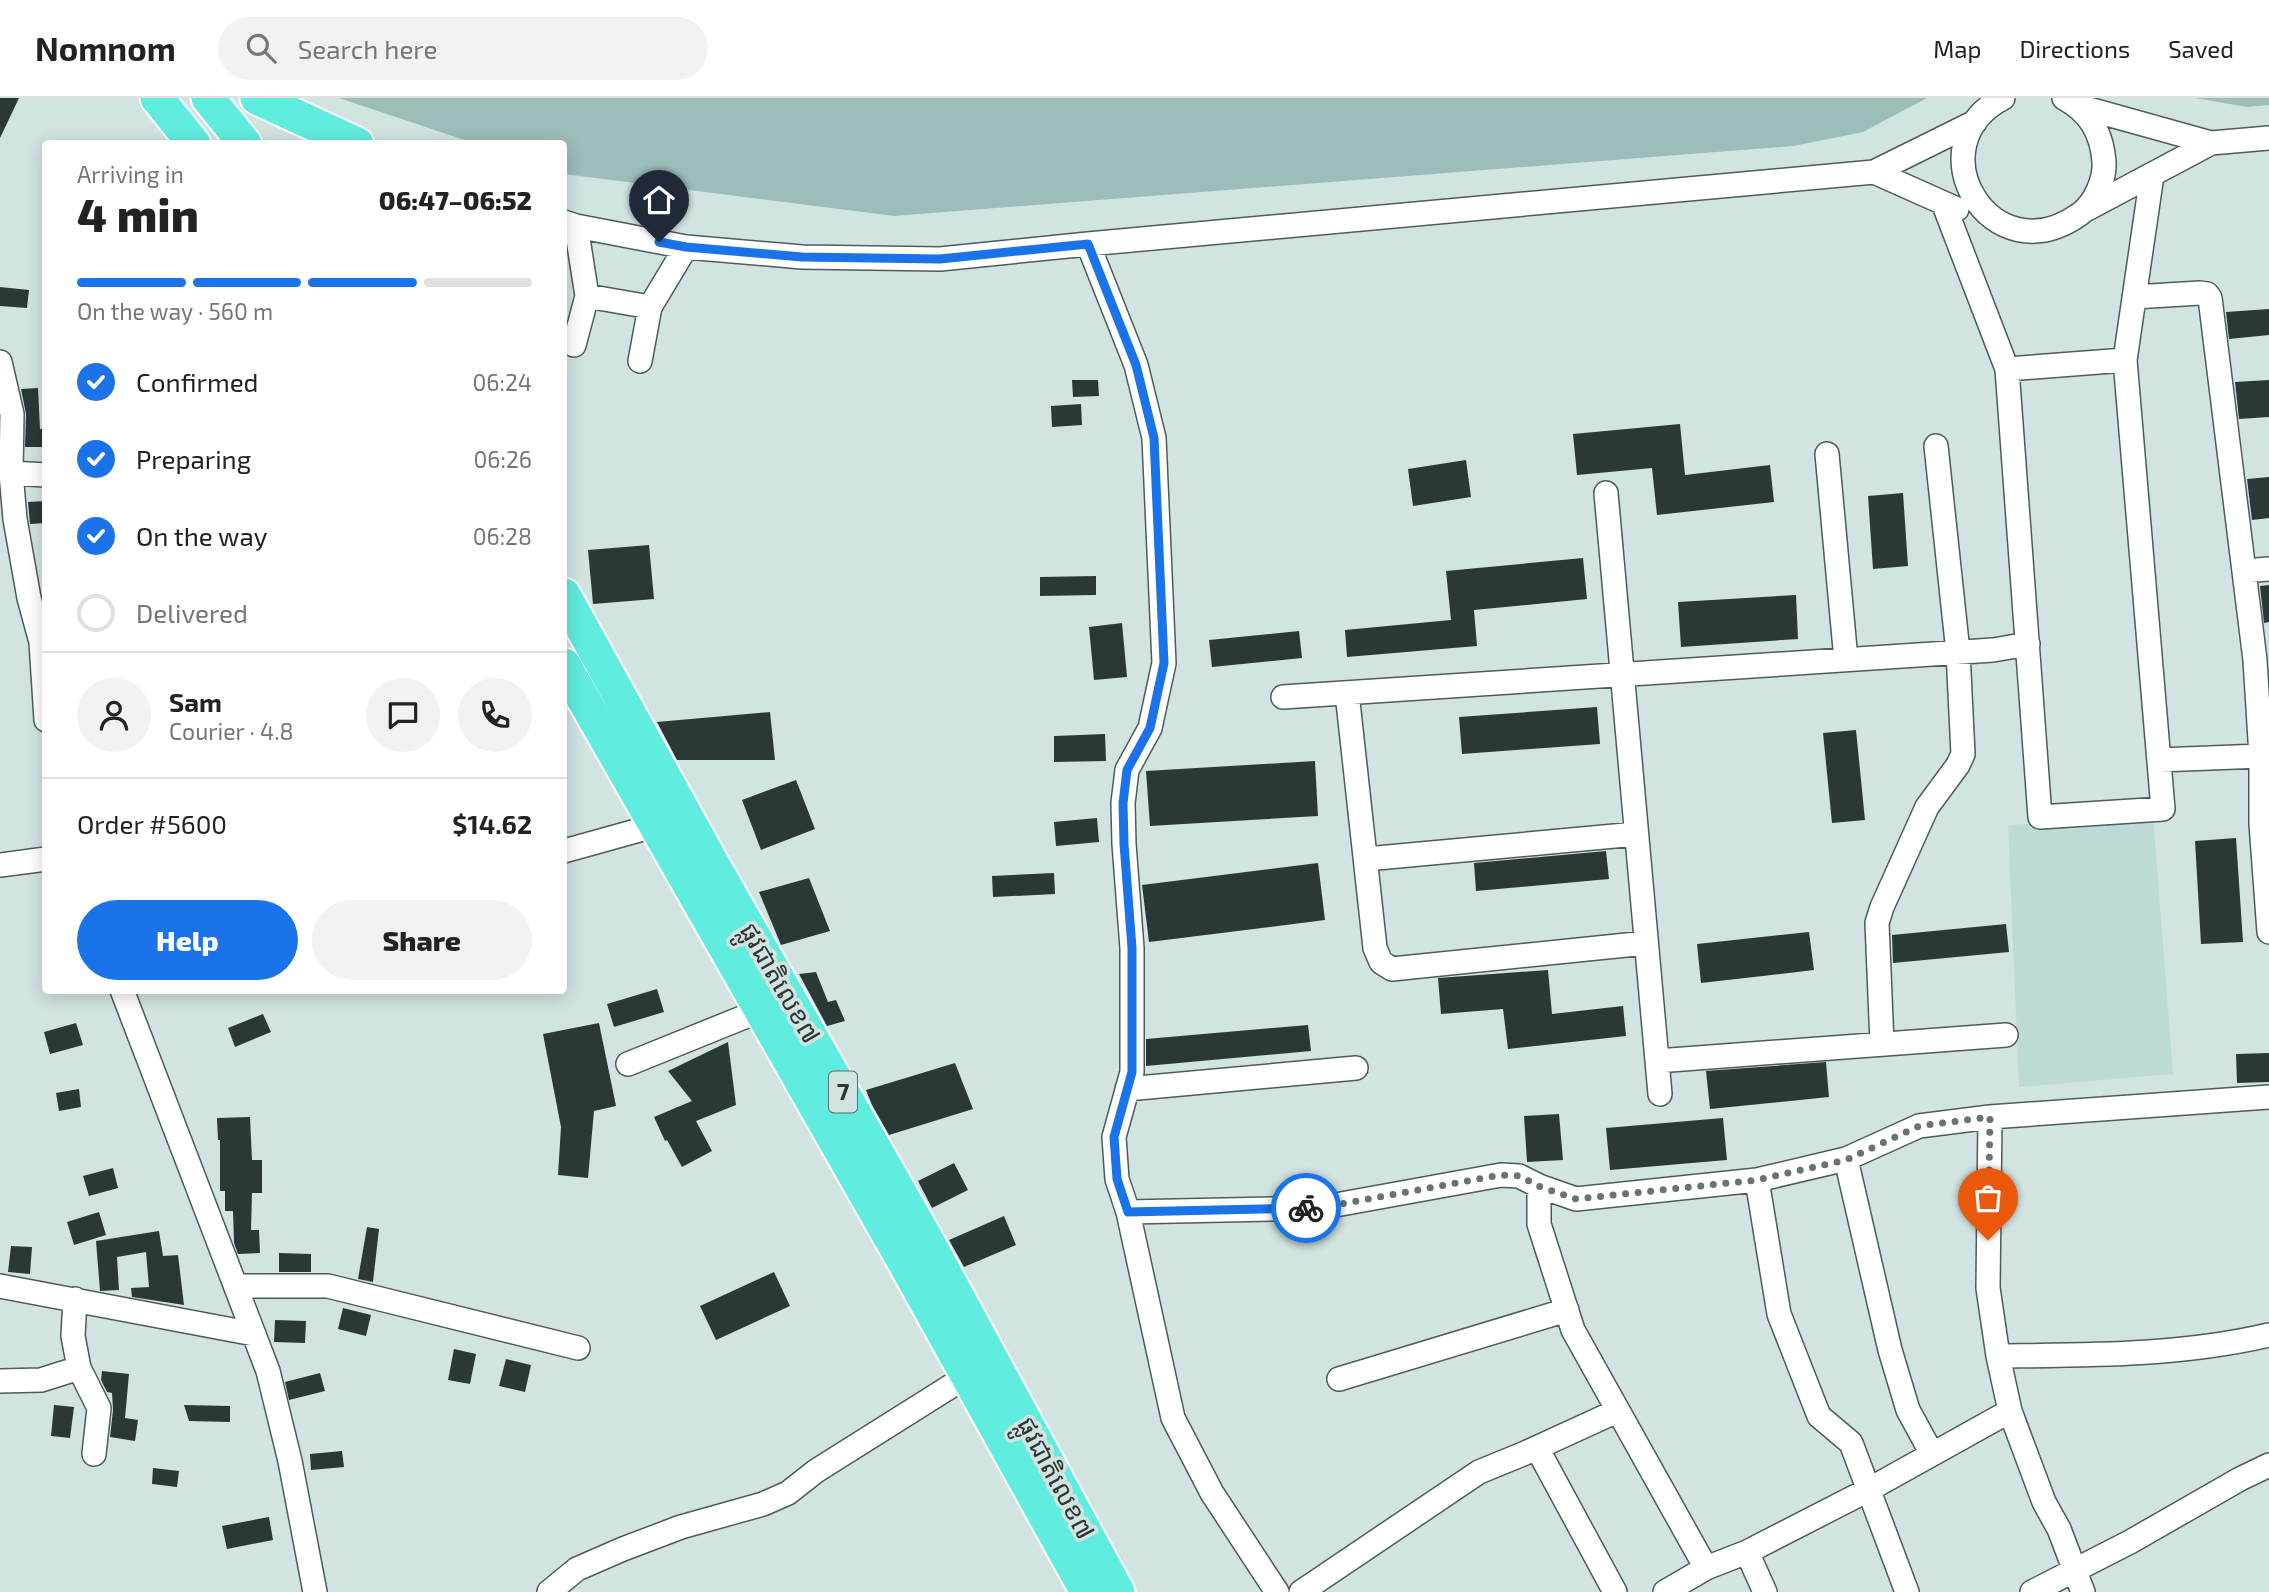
<!DOCTYPE html>
<html lang="en">
<head>
<meta charset="utf-8">
<style>
	:root { --surface:#fff; --page:#f2f2f2; --text:#222; --muted:#767676; --line:#e0e0e0; --accent:#1a73e8 }
	body { margin:0; font-family:"Exo 2","Noto Sans Khmer",sans-serif; background:var(--page); color:var(--text); height:100vh; display:flex; flex-direction:column; font-size:26px; white-space:nowrap }
	* { box-sizing:border-box; margin:0 }
	p { font-size:23px; color:var(--muted) }
	.icon { flex:none; width:38px; height:38px; fill:none; stroke:currentColor; stroke-width:2; stroke-linecap:round; stroke-linejoin:round }
	.map { position:relative; flex:1; overflow:hidden }
	.side { position:absolute; left:42px; top:42px; width:525px; height:854px; display:flex; flex-direction:column; background:var(--surface); border-radius:7px; box-shadow:0 4px 18px #0003 }
	.side>* { flex:none }
	.pin { position:absolute; display:grid; place-items:center; width:60px; height:60px; color:#fff; margin:-72px -30px; border-radius:50% 50% 50% 0; rotate:-45deg; box-shadow:0 0 7px #0007 }
	.pin .icon { rotate:45deg }
	.courier { position:absolute; display:grid; place-items:center; width:70px; height:70px; margin:-35px; border:5px solid #1a73e8; border-radius:50%; background:#fff; color:#222; box-shadow:0 2px 9px #0007 }
	.overview em { font-style:normal; font-weight:800 }
	.overview div { display:flex; flex-direction:column-reverse }
	.overview { display:flex; align-items:center; justify-content:space-between; height:119px; padding:0 35px }
	h1 { font-size:46px; font-weight:800; line-height:52px }
	.bar { display:grid; grid-template-columns:repeat(4,1fr); gap:10px 7px; align-content:center; height:84px; padding:0 35px }
	.bar i { height:9px; border-radius:5px; background:var(--line) }
	.bar .selected { background:var(--accent) }
	.bar p { grid-column:span 4 }
	.line { display:flex; align-items:center; gap:18px; padding:0 35px; border-top:2px solid var(--line) }
	.line div { flex:1 }
	.round { display:grid; place-items:center; flex:none; width:74px; height:74px; border-radius:37px; background:var(--page) }
	ol { padding:0 35px; list-style:none }
	li { display:flex; align-items:center; gap:21px; height:77px }
	li p { margin-inline-start:auto }
	li .icon { padding:7px; border-radius:50%; background:var(--accent); color:#fff; stroke-width:4 }
	li:last-child { color:var(--muted) }
	li i { width:38px; height:38px; border:4px solid var(--line); border-radius:50% }
	.cta { display:flex; gap:14px; margin-top:auto; padding:14px 35px }
	.cta a { flex:1; height:80px; border-radius:42px; background:var(--accent); color:#fff; font-size:28px; font-weight:800; line-height:80px; text-align:center }
	.cta a+a { background:var(--page); color:var(--text) }
	header { display:flex; align-items:center; gap:42px; box-sizing:border-box; height:98px; padding:0 35px; background:var(--surface); border-bottom:2px solid var(--line) }
	header strong { font-size:33px }
	nav { display:flex; gap:38px; margin-inline-start:auto; font-size:24px }
	.search { width:490px; height:63px; background:var(--page); display:flex; align-items:center; gap:18px; box-sizing:border-box; padding:0 24px; border-radius:38px; color:var(--muted); font-size:26px }
	.map>svg:first-child { display:block }
	.built { fill:#bedad6 }
	.green { fill:#9cbeba }
	.building { fill:#2a3937 }
	.lines { fill:none; stroke-linecap:round; stroke-linejoin:round }
	.minor-casing { stroke:#4c5c5a; stroke-width:26 }
	.highway-casing { stroke:#fff; stroke-width:37 }
	.minor { stroke:#fff; stroke-width:23 }
	.highway { stroke:#60ecdf; stroke-width:33 }
	.done { stroke:#687372; stroke-width:7; stroke-dasharray:0 12.6 }
	.route { stroke:#1a73e8; stroke-width:9 }
	.labels { text-anchor:middle; stroke-width:7; stroke-linejoin:round; paint-order:stroke }
	.shield { fill:#d1e4e2; stroke:#606a69; stroke-width:2 }
	.shield-label { font-size:24px; font-weight:bold; fill:#2f3635 }
	.street-label { font-size:26px; fill:#2f3635; stroke:#d1e4e2 }
</style>
</head>
<body>
<header>
<strong>Nomnom</strong>
<div class="search"><svg class="icon" aria-label="search" viewBox="0 0 24 24"><circle cx="10" cy="10" r="6"/><path d="M15 15l6 6"/></svg>Search here</div>
<nav><a>Map</a><a>Directions</a><a>Saved</a></nav>
</header>
<div class="map">
<svg width="2269" height="1494" viewBox="0 0 2269 1494">
	<rect width="100%" height="100%" fill="#d1e4e2"/>
	<path class="built" d="M2153,718L2173,976L2019,989L2008,727Z"/>
	<path class="green" d="M339,0H1927L1863,34L1793,48L894,118L564,76V46L473,45Z
		M2195,0H2269V7L2247,9Z"/>
	<path class="building" d="M0,0H19L0,40Z
		M0,189L29,192L27,210L0,208Z
		M2269,211V237L2229,241L2226,214Z
		M1072,282H1098L1099,298L1073,299Z
		M2269,282V319L2239,321L2235,284Z
		M38,290L40,331H46V349H25L26,316L21,291Z
		M1081,306L1082,327L1052,329L1051,308Z
		M1680,326L1685,377L1770,367L1774,404L1657,417L1652,370L1577,377L1573,336Z
		M1466,362L1471,399L1413,408L1408,371Z
		M2269,379V420L2252,422L2247,381Z
		M1903,395L1908,468L1873,471L1868,398Z
		M46,403V425L30,426L28,404Z
		M649,447L654,501L593,506L588,452Z
		M1583,460L1587,501L1474,512L1477,548L1347,559L1345,532L1451,522L1446,473Z
		M1096,478V497L1040,498V479Z
		M2269,487V524L2264,525L2260,488Z
		M1796,497L1798,541L1681,549L1678,504Z
		M1122,525L1127,579L1094,582L1089,529Z
		M1299,533L1302,560L1212,569L1209,542Z
		M1597,609L1600,646L1462,656L1459,619Z
		M770,614L775,662H677L657,624Z
		M1856,632L1865,722L1832,725L1823,635Z
		M1105,636L1106,663L1054,664V638Z
		M1315,663L1318,718L1150,728L1146,673Z
		M796,682L815,731L761,752L742,702Z
		M1097,720L1099,744L1056,748L1054,724Z
		M2236,740L2243,844L2201,846L2195,743Z
		M1606,753L1609,781L1476,793L1474,765Z
		M1318,765L1325,822L1149,844L1142,787Z
		M1054,775L1055,796L993,799L992,778Z
		M809,780L830,833L781,847L759,794Z
		M2006,826L2009,854L1893,865L1892,837Z
		M1809,834L1814,872L1701,885L1697,846Z
		M1548,872L1552,916L1623,908L1626,938L1508,951L1503,911L1441,916L1438,880Z
		M816,874L828,904L836,902L845,923L827,928L799,876Z
		M657,891L664,914L614,929L607,906Z
		M263,916L271,934L235,949L228,930Z
		M76,925L83,947L50,956L44,934Z
		M599,925L616,1008L594,1013L588,1080L558,1077L561,1029L543,936Z
		M1308,927L1311,953L1146,968V941Z
		M728,944L736,1007L696,1023L712,1053L682,1069L667,1042L665,1043L654,1019L692,1003L668,973Z
		M2269,955V984L2237,985L2236,956Z
		M1826,964L1829,999L1710,1011L1706,973Z
		M955,965L973,1011L889,1037L872,1007L866,992Z
		M79,991L81,1009L59,1013L56,995Z
		M1559,1016L1563,1062L1527,1064L1524,1018Z
		M250,1019L252,1062H262V1095H252L251,1132H259L260,1155L238,1156L234,1145L233,1113H225V1093H220V1042H218L217,1020Z
		M1723,1020L1727,1062L1610,1072L1606,1030Z
		M954,1065L968,1092L932,1110L918,1083Z
		M113,1070L118,1090L89,1098L83,1078Z
		M99,1114L106,1137L74,1147L67,1124Z
		M1004,1118L1016,1147L964,1169L949,1142Z
		M367,1129L379,1131L373,1184L358,1181Z
		M159,1133L163,1158L178,1157L184,1207L132,1199L131,1190L149,1189L146,1154L117,1159L119,1192L100,1193L96,1143Z
		M11,1148L32,1149L30,1176L8,1174Z
		M279,1155L311,1156V1174H279Z
		M774,1174L790,1208L716,1242L700,1208Z
		M343,1210L371,1217L366,1238L338,1231Z
		M275,1222L306,1223L305,1245L274,1244Z
		M454,1251L476,1256L470,1286L448,1282Z
		M506,1261L531,1267L525,1294L499,1288Z
		M102,1273L129,1276L125,1320L138,1322L135,1343L110,1339L113,1312L112,1295L107,1294L101,1282Z
		M320,1275L325,1293L289,1302L285,1284Z
		M54,1307L74,1309L70,1340L51,1338Z
		M184,1307L230,1308V1324L189,1323Z
		M342,1353L344,1369L311,1372L310,1356Z
		M153,1370L179,1373L177,1389L152,1386Z
		M269,1419L273,1442L227,1451L222,1428Z"/>
	<g class="lines">
		<g class="minor-casing">
			<path id="minor" d="M2003,0C1913,47 1991,180 2080,116C2095,105 2105,82 2104,64C2102,35 2090,14 2064,0
				M2078,8L2211,45L2269,40
				M1874,74L1957,111
				M1944,107L2007,271L2040,719L2163,711L2125,262L2152,77
				M2087,111L2211,45
				M564,124L576,128L686,149L802,159L940,161L1088,146L1874,74L1975,24
				M576,128L587,198L650,209L686,149
				M1088,146L1136,267L1154,340L1164,565L1150,630L1127,672L1123,705L1124,746L1132,850V974L1114,1039L1117,1081L1128,1114L1173,1320L1212,1395L1277,1494
				M2134,199L2200,195L2207,196L2210,200L2255,562L2261,658L2159,662
				M574,247L587,198
				M640,263L650,209
				M0,264L12,316L11,375L15,421L29,500L41,544L46,622
				M2007,271L2125,262
				M1827,356L1846,562
				M11,375L46,377
				M1606,395L1660,996
				M2244,473L2269,471
				M1347,595L1375,850L1381,864L1392,871L1646,845
				M1283,599L1993,552L2028,546
				M2261,658V726L2269,834
				M564,753L654,728
				M1366,761L1636,736
				M0,767L46,761
				M122,892L268,1273L290,1363L315,1494
				M1882,946L1877,825L1882,809L1927,709L1958,667L1963,656L1958,554L1936,348
				M1657,963L2006,937
				M628,966L759,913
				M1127,991L1356,970
				M1990,1019L1988,1190L1998,1258L2010,1313L2044,1404L2059,1431L2083,1494
				M1846,1061L1890,1252L1908,1312L1932,1356
				M1757,1082L1779,1216L1819,1318L1851,1345L1907,1494
				M1539,1088V1126L1573,1232L1706,1470L1747,1454L1765,1494
				M1128,1114L1319,1110L1501,1077L1519,1078L1539,1088L1576,1101L1757,1082L1846,1061L1919,1028L1990,1019L2269,999
				M0,1188L254,1236
				M236,1188H328L578,1250
				M75,1201L73,1238L79,1270L99,1310L94,1356
				M1998,1258C2088,1257 2180,1258 2269,1237
				M1339,1281L1567,1212
				M0,1283L41,1282L79,1270
				M1537,1350L1615,1494
				M1747,1454L1868,1392L2010,1313
				M549,1494L577,1471L623,1451L681,1429L763,1406L788,1395L816,1373L967,1278
				M1301,1494L1479,1374L1523,1356L1617,1313
				M1665,1494L1706,1470
				M2032,1494L2130,1444L2240,1381L2269,1367"/>
		</g>
		<g class="highway-casing">
			<path id="highway" d="M157,0L194,46
				M208,0L245,46
				M257,0L357,46
				M564,497L711,763L928,1144L1118,1494
				M564,567L904,1164L1087,1494"/>
		</g>
		<use href="#minor" class="minor"/>
		<use href="#highway" class="highway"/>
	</g>
	<g class="lines">
		<path class="done" d="M1306,1110H1319L1501,1077L1520,1078L1538,1088L1576,1101L1757,1082L1846,1062L1919,1028L1990,1019L1988,1142"/>
		<path class="route" d="M659,144L686,149L802,159L940,161L1088,146L1136,267L1154,340L1164,565L1150,630L1127,672L1123,705L1124,746L1132,850V974L1114,1039L1117,1081L1128,1114L1306,1110"/>
	</g>
	<g class="labels">
		<rect class="shield" x="829" y="973.5" width="28" height="41" rx="5"/>
		<g class="shield-label">
			<text x="843" y="1002">7</text>
		</g>
		<g class="street-label">
			<text transform="translate(780 885) rotate(60)" y="9">ផ្លូវជាតិលេខ៧</text>
			<text transform="translate(1056 1380) rotate(62)" y="9">ផ្លូវជាតិលេខ៧</text>
		</g>
	</g>
</svg>
<div class="pin" style="left:1988px;top:1142px;background:#ea580c"><svg class="icon" aria-label="bag" viewBox="0 0 24 24"><path d="M5 8h14l-1 12H6zM9 8a3 3 0 0 1 6 0"/></svg></div>
<div class="pin" style="left:659px;top:144px;background:#1f2937"><svg class="icon" aria-label="home" viewBox="0 0 24 24"><path d="M3 11l9-7 9 7M6 9v11h12V9"/></svg></div>
<div class="courier" style="left:1306px;top:1110px"><svg class="icon" aria-label="bike" viewBox="0 0 24 24"><circle cx="6" cy="16" r="4"/><circle cx="18" cy="16" r="4"/><path d="M6 16l4-8h5l3 8M10 8l3 8H6M13 5h3"/></svg></div>
<section class="side">
<div class="overview"><div><h1>4 min</h1><p>Arriving in</p></div><em>06:47–06:52</em></div>
<div class="bar"><i class="selected"></i><i class="selected"></i><i class="selected"></i><i></i><p>On the way · 560 m</p></div>
<ol>
<li><svg class="icon" aria-label="check" viewBox="0 0 24 24"><path d="M5 12l5 5 9-10"/></svg>Confirmed<p>06:24</p></li>
<li><svg class="icon" aria-label="check" viewBox="0 0 24 24"><path d="M5 12l5 5 9-10"/></svg>Preparing<p>06:26</p></li>
<li><svg class="icon" aria-label="check" viewBox="0 0 24 24"><path d="M5 12l5 5 9-10"/></svg>On the way<p>06:28</p></li>
<li><i></i>Delivered</li>
</ol>
<div class="line" style="height:126px"><a class="round"><svg class="icon" aria-label="person" viewBox="0 0 24 24"><circle cx="12" cy="8" r="4"/><path d="M4 21q1-7 8-7t8 7"/></svg></a><div><b>Sam</b><p>Courier · 4.8</p></div><a class="round"><svg class="icon" aria-label="chat" viewBox="0 0 24 24"><path d="M4 5h16v11H9l-5 4z"/></svg></a><a class="round"><svg class="icon" aria-label="phone" viewBox="0 0 24 24"><path d="M5 4h4l2 5-3 2q2 4 5 5l2-3 5 2v4C11 20 4 13 5 4z"/></svg></a></div>
<div class="line" style="height:91px"><div>Order #5600</div><b>$14.62</b></div>
<div class="cta"><a>Help</a><a>Share</a></div>
</section>
</div>
</body>
</html>
